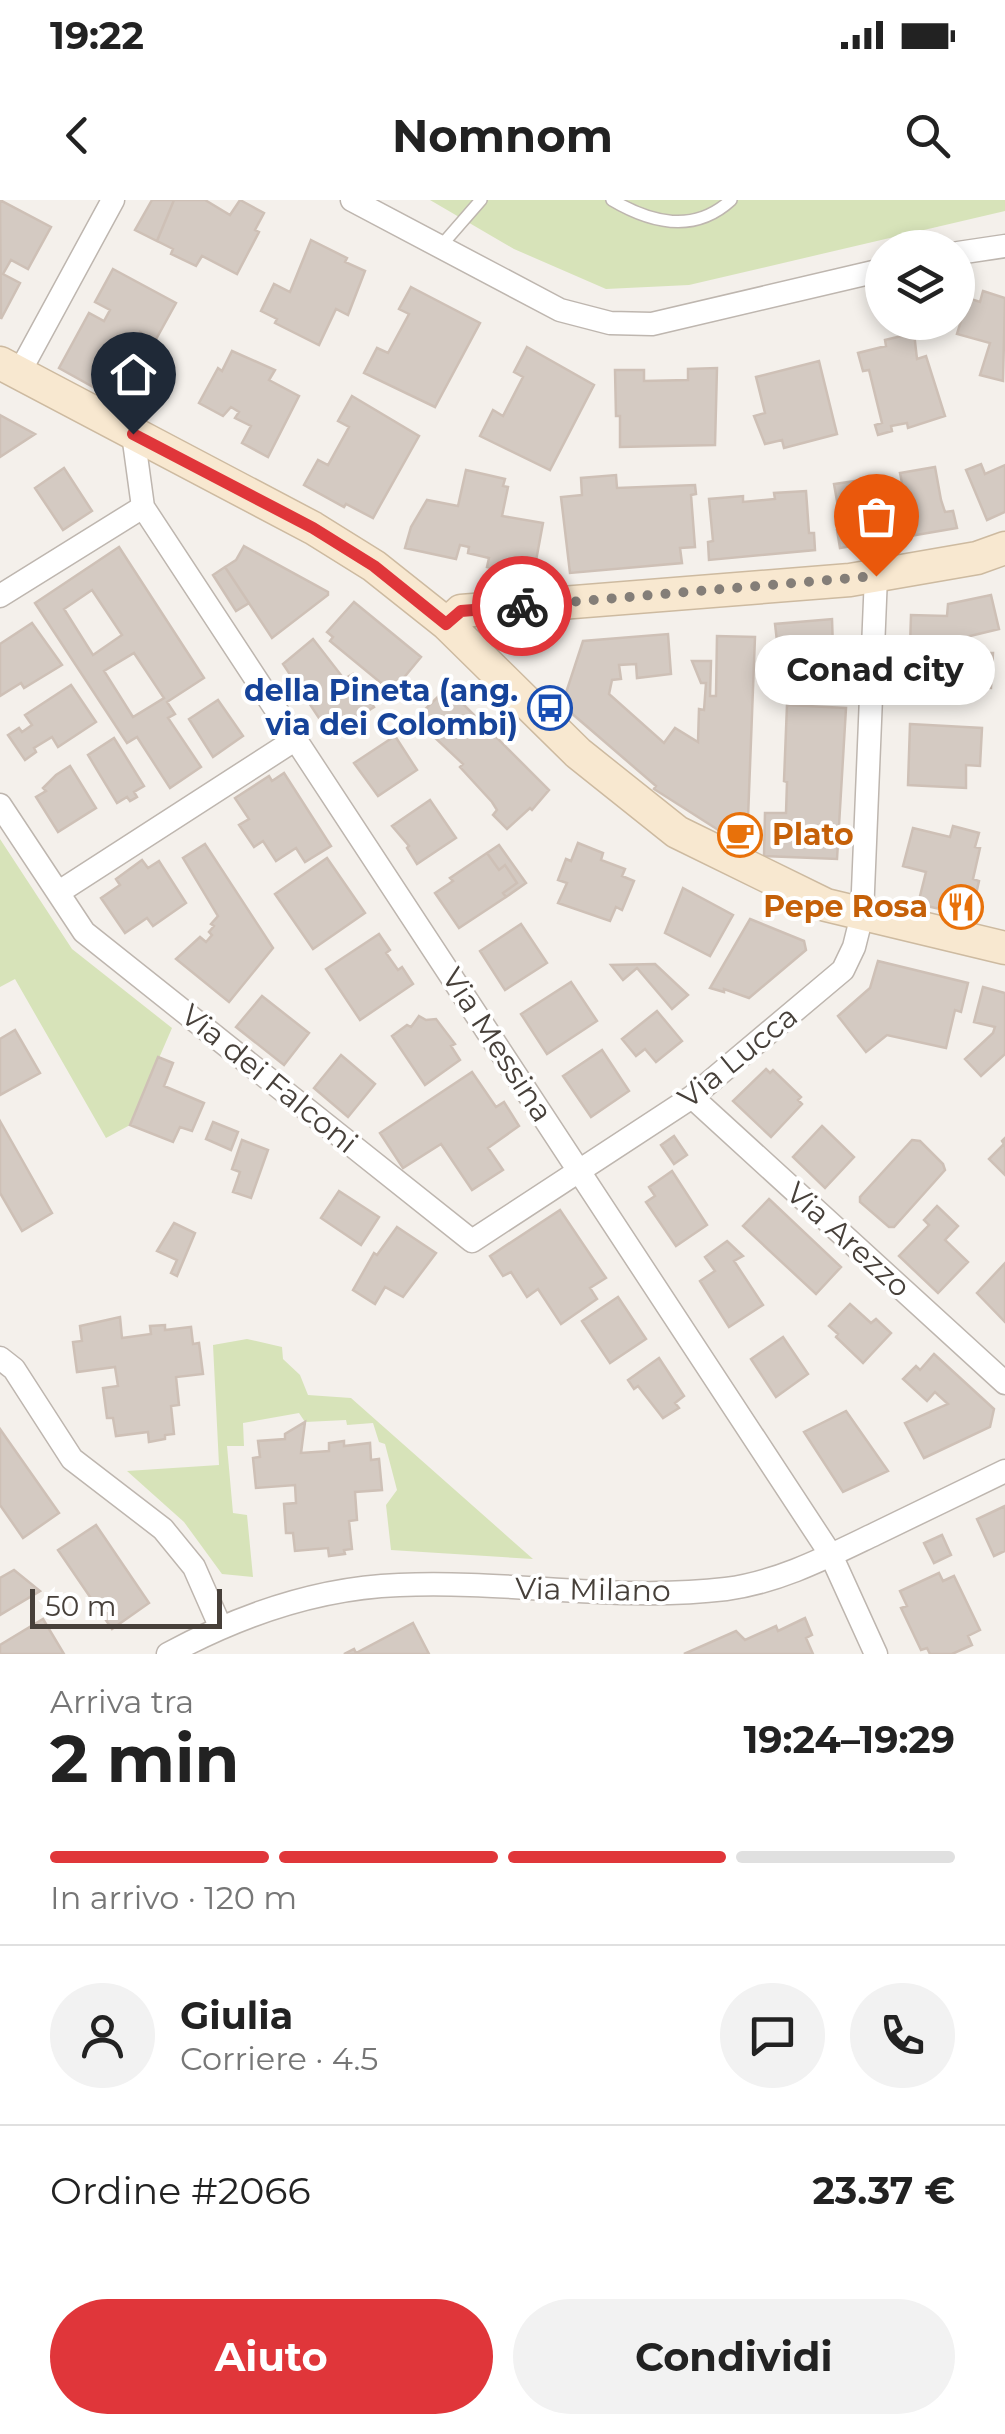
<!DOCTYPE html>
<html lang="it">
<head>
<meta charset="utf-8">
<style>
	:root { --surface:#fff; --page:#f2f2f2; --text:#222; --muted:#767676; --line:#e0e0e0; --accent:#e0363a }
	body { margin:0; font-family:Montserrat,sans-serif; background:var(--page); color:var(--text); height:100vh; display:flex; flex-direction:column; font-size:38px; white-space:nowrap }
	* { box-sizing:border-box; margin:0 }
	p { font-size:32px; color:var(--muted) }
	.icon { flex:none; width:55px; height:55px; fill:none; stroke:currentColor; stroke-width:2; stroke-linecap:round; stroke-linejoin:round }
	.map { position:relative; height:1454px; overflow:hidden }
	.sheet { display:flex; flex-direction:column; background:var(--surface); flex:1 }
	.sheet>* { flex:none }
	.fabs { position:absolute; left:865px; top:30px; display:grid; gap:20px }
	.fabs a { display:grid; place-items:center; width:110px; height:110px; border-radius:50%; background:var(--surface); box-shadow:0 5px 15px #0003; font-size:50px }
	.scale { position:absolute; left:30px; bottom:25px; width:192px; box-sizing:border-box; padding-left:10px; border:5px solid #47403a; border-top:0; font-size:28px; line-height:35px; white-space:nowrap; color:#47403a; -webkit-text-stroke:8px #fff; paint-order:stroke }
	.pin { position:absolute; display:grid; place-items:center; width:85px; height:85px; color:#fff; margin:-102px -42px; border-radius:50% 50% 50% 0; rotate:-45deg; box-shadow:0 0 10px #0007 }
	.pin .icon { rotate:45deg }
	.courier { position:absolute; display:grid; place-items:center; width:100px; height:100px; margin:-50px; border:8px solid #e0363a; border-radius:50%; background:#fff; color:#222; box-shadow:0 2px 12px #0007 }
	.bubble { position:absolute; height:70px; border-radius:35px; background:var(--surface); box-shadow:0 5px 15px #0003; font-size:32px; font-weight:700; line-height:70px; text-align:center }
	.summary em { font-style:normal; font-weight:700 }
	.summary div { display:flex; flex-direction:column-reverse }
	.summary { display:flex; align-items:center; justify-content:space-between; height:170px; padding:0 50px }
	h1 { font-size:65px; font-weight:700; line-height:75px }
	.bar { display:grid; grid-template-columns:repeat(4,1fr); gap:15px 10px; align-content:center; height:120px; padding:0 50px }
	.bar i { height:12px; border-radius:8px; background:var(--line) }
	.bar .active { background:var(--accent) }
	.bar p { grid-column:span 4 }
	.line { display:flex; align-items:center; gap:25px; padding:0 50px; border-top:2px solid var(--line) }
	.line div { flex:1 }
	.round { display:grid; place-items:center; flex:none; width:105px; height:105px; border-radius:52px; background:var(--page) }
	.button { display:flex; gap:20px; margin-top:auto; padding:20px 50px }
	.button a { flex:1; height:115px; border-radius:60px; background:var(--accent); color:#fff; font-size:40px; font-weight:700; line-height:115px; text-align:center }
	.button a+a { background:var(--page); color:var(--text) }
	.status { display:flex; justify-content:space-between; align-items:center; height:70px; padding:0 50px; background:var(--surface); direction:ltr }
	.status svg { height:28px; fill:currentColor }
	header { display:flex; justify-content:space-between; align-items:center; height:130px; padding:0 50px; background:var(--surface); font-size:45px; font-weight:700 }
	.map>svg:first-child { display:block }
	.green { fill:#d7e3b9 }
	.building { fill:#d4cac2; stroke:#cec0b6; stroke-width:2.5; fill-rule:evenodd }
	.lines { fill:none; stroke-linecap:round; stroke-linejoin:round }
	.lane-casing { stroke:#beb6af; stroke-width:14 }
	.street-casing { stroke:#beb6af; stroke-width:25 }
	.secondary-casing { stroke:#cdbaa0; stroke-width:35 }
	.lane { stroke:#fff; stroke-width:11 }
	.street { stroke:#fff; stroke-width:22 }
	.secondary { stroke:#f8e8d0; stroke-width:32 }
	.done { stroke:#847e78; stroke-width:10; stroke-dasharray:0 18 }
	.route { stroke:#e0363a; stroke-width:12 }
	.labels { text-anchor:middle; stroke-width:8; stroke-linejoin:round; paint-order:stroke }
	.transit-label { font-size:30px; font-weight:bold; fill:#164399; stroke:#fff; text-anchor:end }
	.food-label { font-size:30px; font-weight:bold; fill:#c56008; stroke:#fff; text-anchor:start }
	.street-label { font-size:30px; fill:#47403a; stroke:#fff }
</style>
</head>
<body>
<div class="status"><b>19:22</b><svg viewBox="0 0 49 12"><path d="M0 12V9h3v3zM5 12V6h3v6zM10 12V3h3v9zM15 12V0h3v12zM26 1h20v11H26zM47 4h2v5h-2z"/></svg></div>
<header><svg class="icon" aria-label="back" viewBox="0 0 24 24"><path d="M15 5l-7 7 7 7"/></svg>Nomnom<svg class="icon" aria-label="search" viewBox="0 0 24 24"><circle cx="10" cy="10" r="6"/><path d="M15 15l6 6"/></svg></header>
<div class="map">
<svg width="1005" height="1454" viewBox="0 0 1005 1454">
	<rect width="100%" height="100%" fill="#f4f0eb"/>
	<path class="green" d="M430,0H1005V11L689,85L606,89L514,49Z
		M0,639L72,749L172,828L130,925L106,938L15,779L0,787Z
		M247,1139L282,1147L283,1159L300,1175L308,1195L351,1198L533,1359L391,1350L386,1305L397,1290L385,1244L379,1242L373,1223L347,1225L346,1220L305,1222L299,1213L243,1223L244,1246H227L233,1313L247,1315L253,1377L222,1374L184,1322L127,1271L219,1265L213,1145Z"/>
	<path class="building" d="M0,0L51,27L28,69L11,60L3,74L20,83L1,119Z
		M152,0H174L157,41L135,30Z
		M174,0H205L230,15L240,0L264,13L255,30L259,32L237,74L202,56L196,66L171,54L173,49L157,41Z
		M311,40L347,58L345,62L365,71L348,115L336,109L319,145L275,123L277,119L261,111L274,84L290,92Z
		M113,69L176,103L155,141L140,132L133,146L174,168L148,216L115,199L122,185L112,179L104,193L59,168L89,113L104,121L110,110L95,102Z
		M411,87L480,123L435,207L364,173L377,148L388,153L409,114L399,109Z
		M983,91L1005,98L1003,181L980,175L990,143L957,134L968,98L980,102Z
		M914,133L917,159L926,156L945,216L908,228L907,223L891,226L892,231L878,235L875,225L882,223L869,170L863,171L858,153L886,146L885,140Z
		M527,147L594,185L550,270L480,236L493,210L503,216L523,177L514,172Z
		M232,151L275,170L269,180L299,196L268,257L242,243L251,226L235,218L239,212L231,207L223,216L199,203L218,168L222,171Z
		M819,161L837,234L784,248L782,240L765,244L754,216L765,213L756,177Z
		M717,168L715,245L620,247V216H616L615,170H644V181L688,180V169Z
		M352,196L419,236L373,318L346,304L344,307L304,285L318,260L328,265L349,227L338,221Z
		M0,215L35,234L0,257Z
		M981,264L985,274L1005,265V312L987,320L966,270Z
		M935,267L941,300L945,312L953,311L957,328L840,348L837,330L842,329L834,284L862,280L864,294L903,288L900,273Z
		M64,268L92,311L63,330L35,288Z
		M466,270L505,279L503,286L508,287L502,316L543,323L533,377L487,367L489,358L468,353L469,347L460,345L456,359L405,348L411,327L427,300L458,306Z
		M616,275L617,288L695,285L696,294L691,295L695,347L680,348L682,363L570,373L561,297L582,295L581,278Z
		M806,291L809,333H814L815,350L709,360L708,342L713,341L709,299L743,296V302L775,299L774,293Z
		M244,346L328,392V395L272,438L225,367L236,360Z
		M119,347L204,478L167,502L175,514L168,518L201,567L170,588L137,537L127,543L35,403ZM92,390L122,435L93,455L64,409ZM134,453L164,498L133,517L104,471Z
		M225,367L249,403L236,411L213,375Z
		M991,395L999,429L970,436L969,453H993L991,488L934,485V479L909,478L911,415L947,416L948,404Z
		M354,402L421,457L392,492L330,441L333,437L327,432Z
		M832,419L834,478L804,481L803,471L774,474L771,442L777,441L775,424Z
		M32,423L62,465L24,488L21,483L0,496V444Z
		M668,434L671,474L637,478L636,464L619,465L621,479L612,480L609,494L664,543L675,528L698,542L699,509L704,510L706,483H701L692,461H711L710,496H716L717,436L755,437L747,644L722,628L720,631L654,589L656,586L562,505L583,441Z
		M313,439L344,479L353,474L374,507L363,514L366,518L337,537L324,519L321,521L283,464Z
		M71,485L96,522L58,547L52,537L34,548L36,552L25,560L8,535L19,528L22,532L32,525L25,515Z
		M447,488L549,590L532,610L530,608L507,629L493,615L497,610L492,602L460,567L463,564L415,519Z
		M218,500L243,536L213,557L189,519Z
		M787,505L846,508L837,659L764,656L765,613H786L787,582L784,581Z
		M910,524L982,528L980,566L966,565V588L908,585Z
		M395,536L417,570L378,596L354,563Z
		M114,538L144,586L134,592L137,597L130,601L127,597L117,603L88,555Z
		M70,566L96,608L58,632L36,597L46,591L43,588L56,575Z
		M284,573L331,646L305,662L296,648L276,661L263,641L254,647L239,625L249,619L235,598L269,576L272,581Z
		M430,600L456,638L417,664L407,648L409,646L392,626Z
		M953,626L979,633L975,647L980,648L973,679L979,681L971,716L918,704L926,672L903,666L913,628L950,637Z
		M578,643L603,653L601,660L625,669L622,676L634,681L622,710L616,707L610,721L558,703L567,683L558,680L566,659L571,661Z
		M205,644L273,748L229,802L176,759L200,737L206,742L212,735L209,732L214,726L211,724L218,716L183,658Z
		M499,645L526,683L506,697L503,693L517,683L505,665L499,670L487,653Z
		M487,653L499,670L505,665L517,683L503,693L506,697L459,728L435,693L453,681L450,678Z
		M327,658L365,713L313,749L275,694Z
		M142,660L148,668L159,661L186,703L153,726L147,718L125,733L101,698L120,685L116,679Z
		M683,688L733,715L710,756L665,733Z
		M750,719L804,741L806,750L749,798L724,789V792L710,788Z
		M521,724L547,763L505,790L480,751Z
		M379,734L390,750L386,753L398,770L402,767L413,784L360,820L326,769Z
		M878,761L968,783L961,812L955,810L946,848L887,835L866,852L838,816L870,788Z
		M655,764L688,795L672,809L637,768L623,780L611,765Z
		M571,782L597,821L547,854L521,814Z
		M983,787L1005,793V854L981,876L965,859L993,833L995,827L974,822Z
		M262,796L309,833L284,865L236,827Z
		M657,811L682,841L656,862L645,849L636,856L622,839Z
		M419,816L426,820L436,819L455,844L451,846L460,860L425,885L392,836L407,825L411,827Z
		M15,830L40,873L0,895V839Z
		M602,850L629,891L591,917L563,876Z
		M341,855L375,884L348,917L314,888Z
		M158,857L173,863L164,886L204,903L192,931L180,927L173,942L130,925Z
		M766,869L770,873L773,870L801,897L798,900L802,904L771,937L733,901Z
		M472,872L496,907L504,902L519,926L488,948L503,970L472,990L441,944L403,968L380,933Z
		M0,921L52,1013L22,1031L0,993Z
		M213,922L238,932L231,950L206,939Z
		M822,926L854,957L825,988L793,957Z
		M674,936L687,955L674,964L661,945Z
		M1005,938V975L989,959L1004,944L1002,941Z
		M242,940L268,950L251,998L233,992L240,972L232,969Z
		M912,940L920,941L943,964L945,970L894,1027H889L860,1002V997Z
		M672,971L707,1025L676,1046L646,1002L655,996L649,987Z
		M339,991L379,1017L361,1045L321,1018Z
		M769,999L841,1067L816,1094L743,1026Z
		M937,1006L958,1026L945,1040L968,1062L938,1093L899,1056L929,1025L924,1020Z
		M560,1010L606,1078L590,1088L597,1099L561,1124L538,1089L527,1097L511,1072L503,1076L490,1056Z
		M174,1023L195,1033L177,1076L171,1073L177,1060L157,1051Z
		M397,1027L436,1053L403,1097L385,1087L375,1104L353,1090L374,1053L377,1055Z
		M727,1041L743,1056L734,1061L763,1105L729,1127L700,1081L715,1071L705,1057Z
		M1005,1063V1122L977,1093Z
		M618,1097L646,1139L610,1163L582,1121Z
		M850,1104L871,1123L876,1119L891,1133L863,1163L836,1137L838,1134L829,1126Z
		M120,1117L122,1138L151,1134L150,1126L165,1125V1130L191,1127L193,1144L199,1143L203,1174L176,1177L179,1205L171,1206L174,1234L165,1235V1239L149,1242L148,1232L116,1236L113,1218H107L103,1188L118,1186L115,1167L77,1172L73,1142L82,1141L80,1126Z
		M783,1137L808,1174L776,1197L751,1159Z
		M934,1154L994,1209L990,1227L924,1258L905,1223L948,1204L935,1192L927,1201L903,1179L916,1166L920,1170Z
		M659,1158L684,1196L675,1203L679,1208L663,1218L638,1186L634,1189L628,1180Z
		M846,1211L888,1271L843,1292L804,1232Z
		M305,1222L301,1253L329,1251V1243L344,1241V1246L370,1243L371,1260L379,1259L382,1290L355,1292L357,1320L349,1321L352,1349L344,1350L345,1354L329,1356L328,1348L295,1351L293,1333H286L284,1304L296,1303L295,1285L256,1288L253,1258L260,1257L258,1241L285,1239V1234Z
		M0,1229L59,1313L23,1338L0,1305Z
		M1005,1306V1351L994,1356L977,1319Z
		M96,1325L149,1403L112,1429L58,1350Z
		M942,1335L951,1355L934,1363L924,1343Z
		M14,1370L40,1391L0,1415V1378Z
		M939,1373L943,1381L954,1376L980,1430L968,1436L972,1445L952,1454H930L927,1448L921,1450L901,1408L907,1406L900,1391Z
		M805,1418L812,1435L806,1438L813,1454H684L736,1431L745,1440L776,1426L778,1431Z
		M43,1419L64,1454H0V1445Z
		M413,1423L429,1454H344L354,1449L356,1453Z"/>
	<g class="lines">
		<g class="lane-casing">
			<path id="lane" d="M612,0C651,23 694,34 731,0
				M440,47L481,0"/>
		</g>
		<g class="street-casing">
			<path id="street" d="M352,0L560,110L610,123L652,124L882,70
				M958,53L1005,46
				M19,173L113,0
				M133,234L143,307L831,1355L876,1454
				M0,396L143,307
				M0,605L84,732L472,1041L692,897L843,770L854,747L862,715L876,376
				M59,692L296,539
				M692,897L1005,1183
				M0,1158L14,1169L72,1259L163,1329L194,1367L220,1426
				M168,1454C240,1415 316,1388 399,1385C508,1380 617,1402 726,1389C779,1382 827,1357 875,1334C918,1313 962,1292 1005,1271"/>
		</g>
		<g class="secondary-casing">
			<path id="secondary" d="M0,163L313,328L374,366L447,424L578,553L677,632L826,705L1005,748
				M447,424L461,411L850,380L977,358L1005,348"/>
		</g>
		<use href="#lane" class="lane"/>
		<use href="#street" class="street"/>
		<use href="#secondary" class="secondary"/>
	</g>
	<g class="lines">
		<path class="done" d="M522,406L876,376"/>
		<path class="route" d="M133,234L313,328L374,366L446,424L461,411L522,406"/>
	</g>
	<defs>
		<g id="bus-ring" transform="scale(2.25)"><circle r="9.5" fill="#fff" stroke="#1a4fb4" stroke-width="1.5"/><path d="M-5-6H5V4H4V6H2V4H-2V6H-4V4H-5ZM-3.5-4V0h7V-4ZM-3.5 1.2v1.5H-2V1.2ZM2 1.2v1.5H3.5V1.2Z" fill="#1a4fb4"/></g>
		<g id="cafe-ring" transform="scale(2.25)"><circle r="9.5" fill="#fff" stroke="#e8710a" stroke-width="1.5"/><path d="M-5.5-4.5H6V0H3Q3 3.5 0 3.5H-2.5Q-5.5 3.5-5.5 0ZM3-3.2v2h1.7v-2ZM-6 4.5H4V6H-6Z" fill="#e8710a"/></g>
		<g id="restaurant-ring" transform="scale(2.25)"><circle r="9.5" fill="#fff" stroke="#e8710a" stroke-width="1.5"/><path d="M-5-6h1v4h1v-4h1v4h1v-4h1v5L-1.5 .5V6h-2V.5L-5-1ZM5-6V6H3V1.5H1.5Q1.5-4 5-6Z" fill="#e8710a"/></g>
	</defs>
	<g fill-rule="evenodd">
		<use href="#bus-ring" x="550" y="508"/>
		<use href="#cafe-ring" x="740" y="635"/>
		<use href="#restaurant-ring" x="961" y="707"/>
	</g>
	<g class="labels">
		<g class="transit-label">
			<text x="518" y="501">della Pineta (ang.<tspan x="518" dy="34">via dei Colombi)</tspan></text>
		</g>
		<g class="food-label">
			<text x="772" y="645">Plato</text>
			<text x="928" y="717" text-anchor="end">Pepe Rosa</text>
		</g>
		<g class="street-label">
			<text transform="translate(497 845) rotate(57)" y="10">Via Messina</text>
			<text transform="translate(738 857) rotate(-39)" y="10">Via Lucca</text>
			<text transform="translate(269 879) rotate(39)" y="10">Via dei Falconi</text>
			<text transform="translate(848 1040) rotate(42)" y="10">Via Arezzo</text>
			<text transform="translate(593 1390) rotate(1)" y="10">Via Milano</text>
		</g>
	</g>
</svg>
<div class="fabs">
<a><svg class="icon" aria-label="layers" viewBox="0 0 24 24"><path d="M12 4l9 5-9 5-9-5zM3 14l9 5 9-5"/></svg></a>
</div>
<div class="scale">50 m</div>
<div class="pin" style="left:876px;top:376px;background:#ea580c"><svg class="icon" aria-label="bag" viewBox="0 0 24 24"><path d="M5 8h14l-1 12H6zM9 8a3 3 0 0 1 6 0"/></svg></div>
<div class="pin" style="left:133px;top:234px;background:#1f2937"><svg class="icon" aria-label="home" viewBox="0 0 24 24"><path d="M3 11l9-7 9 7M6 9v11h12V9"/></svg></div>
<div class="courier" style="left:522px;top:406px"><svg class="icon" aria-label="bike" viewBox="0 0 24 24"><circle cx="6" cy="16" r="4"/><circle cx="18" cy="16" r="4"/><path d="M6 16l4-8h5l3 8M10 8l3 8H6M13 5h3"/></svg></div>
<div class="bubble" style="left:755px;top:435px;width:240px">Conad city</div>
</div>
<section class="sheet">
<div class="summary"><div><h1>2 min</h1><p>Arriva tra</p></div><em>19:24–19:29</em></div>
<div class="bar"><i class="active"></i><i class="active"></i><i class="active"></i><i></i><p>In arrivo · 120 m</p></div>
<div class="line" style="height:180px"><a class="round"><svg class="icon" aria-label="person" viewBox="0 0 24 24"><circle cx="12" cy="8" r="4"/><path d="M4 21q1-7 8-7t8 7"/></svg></a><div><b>Giulia</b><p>Corriere · 4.5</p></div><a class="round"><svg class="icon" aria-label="chat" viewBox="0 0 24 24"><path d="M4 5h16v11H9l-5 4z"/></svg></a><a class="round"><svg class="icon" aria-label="phone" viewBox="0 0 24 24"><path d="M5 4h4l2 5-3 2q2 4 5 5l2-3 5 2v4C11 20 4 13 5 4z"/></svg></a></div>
<div class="line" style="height:130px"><div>Ordine #2066</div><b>23.37 €</b></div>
<div class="button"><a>Aiuto</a><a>Condividi</a></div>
</section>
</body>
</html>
